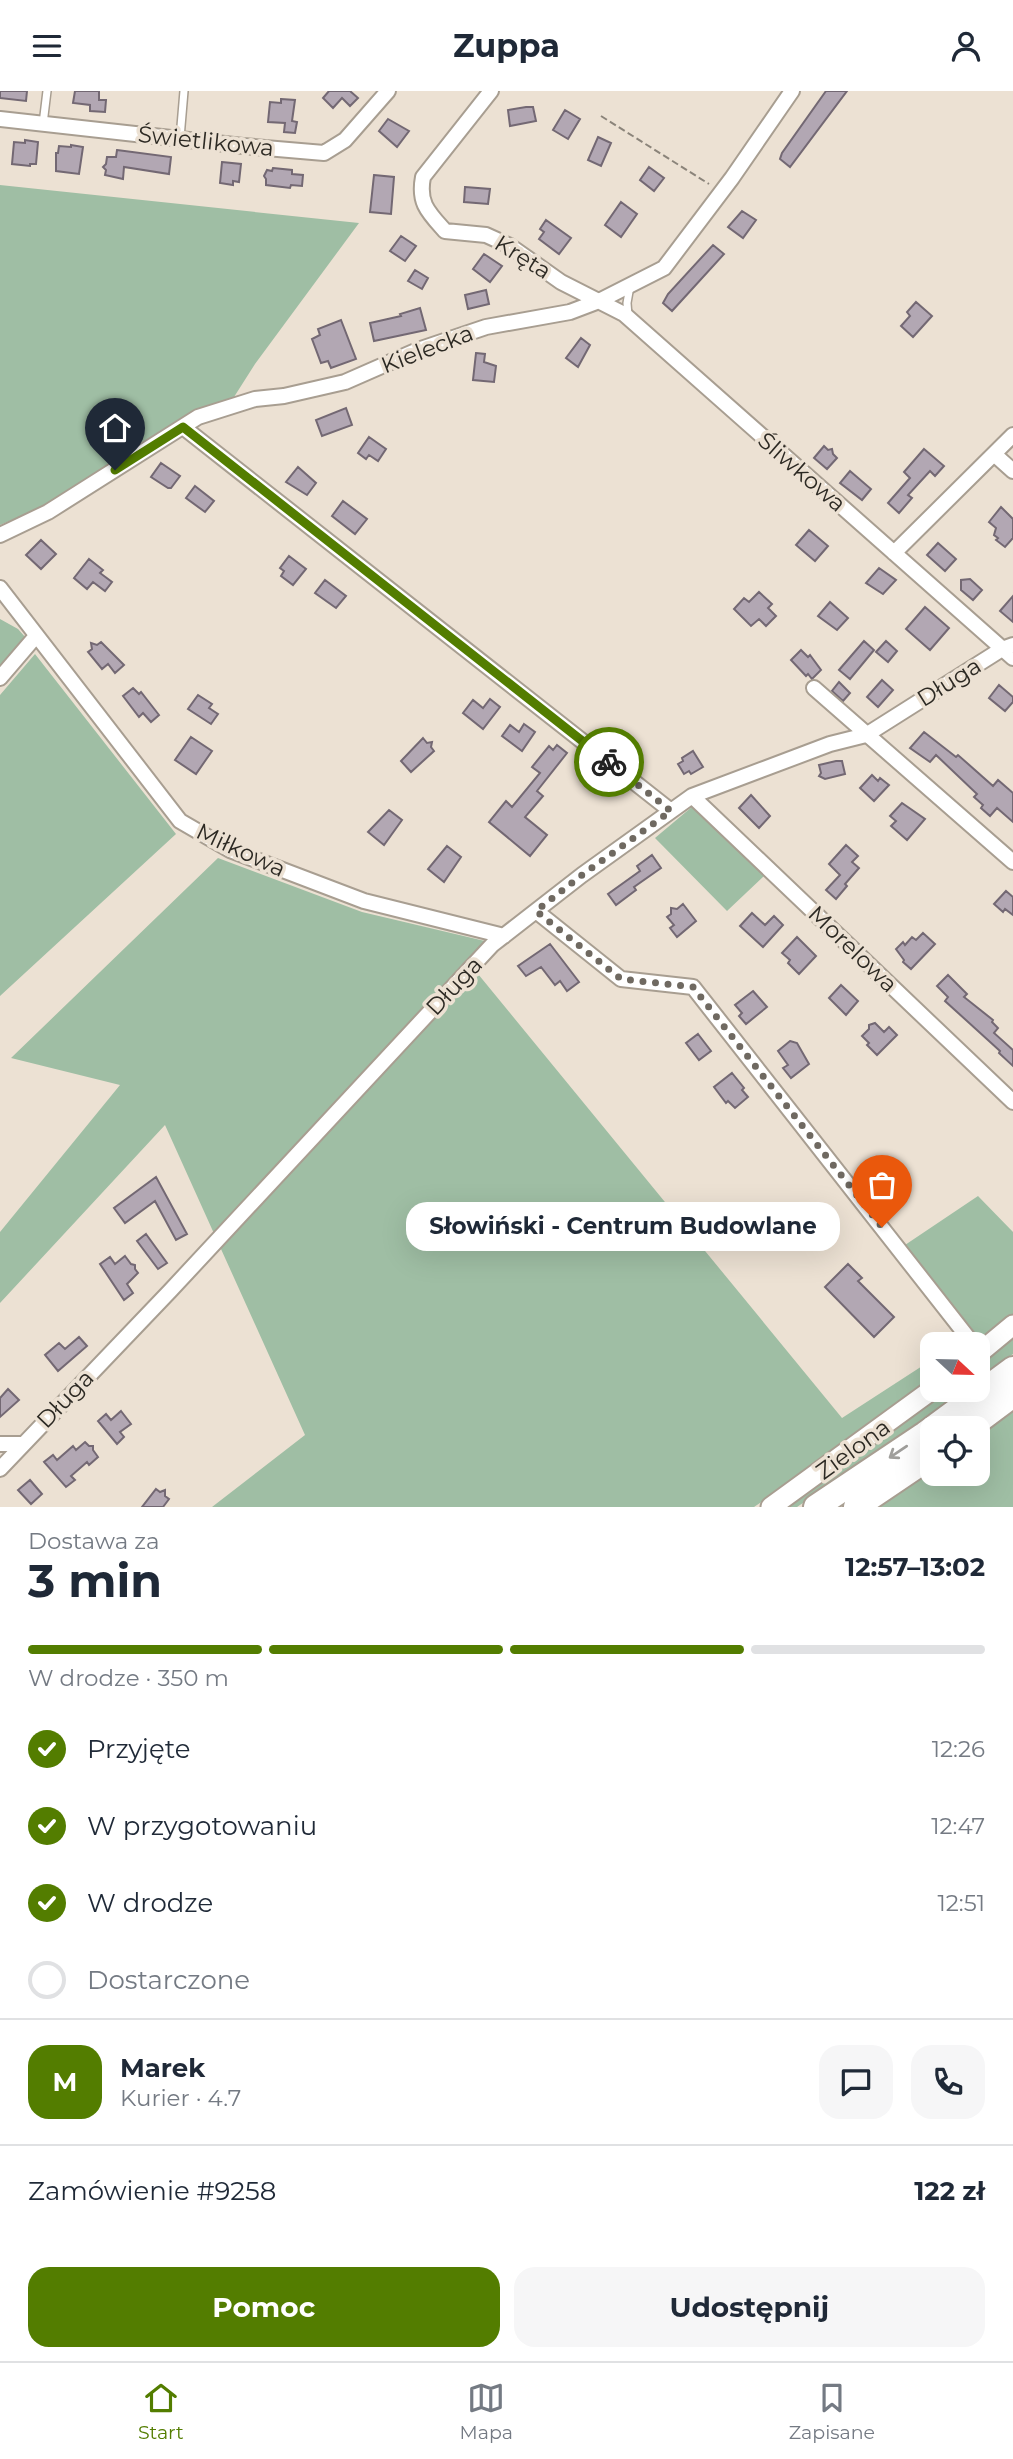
<!DOCTYPE html>
<html lang="pl">
<head>
<meta charset="utf-8">
<style>
	:root { --surface:#fff; --page:#f6f6f7; --text:#1f2937; --muted:#747a83; --line:#e0e1e3; --accent:#537d00 }
	body { margin:0; font-family:Montserrat,sans-serif; background:var(--page); color:var(--text); height:100vh; display:flex; flex-direction:column; font-size:26px; white-space:nowrap }
	* { box-sizing:border-box; margin:0 }
	p { font-size:23px; color:var(--muted) }
	.icon { flex:none; width:38px; height:38px; fill:none; stroke:currentColor; stroke-width:2; stroke-linecap:round; stroke-linejoin:round }
	.map { position:relative; height:1416px; overflow:hidden }
	.drawer { display:flex; flex-direction:column; background:var(--surface); flex:1 }
	.drawer>* { flex:none }
	.needle { width:46px; rotate:112deg }
	.controls { position:absolute; left:920px; top:1241px; display:grid; gap:14px }
	.controls a { display:grid; place-items:center; width:70px; height:70px; border-radius:14px; background:var(--surface); box-shadow:0 7px 28px #0002; font-size:35px }
	.pin { position:absolute; display:grid; place-items:center; width:60px; height:60px; color:#fff; margin:-72px -30px; border-radius:50% 50% 50% 0; rotate:-45deg; box-shadow:0 0 7px #0007 }
	.pin .icon { rotate:45deg }
	.courier { position:absolute; display:grid; place-items:center; width:70px; height:70px; margin:-35px; border:5px solid #537d00; border-radius:50%; background:#fff; color:#222; box-shadow:0 2px 9px #0007 }
	.bubble { position:absolute; height:49px; border-radius:21px; background:var(--surface); box-shadow:0 7px 28px #0002; font-size:23px; font-weight:700; line-height:49px; text-align:center }
	.overview em { font-style:normal; font-weight:700 }
	.overview div { display:flex; flex-direction:column-reverse }
	.overview { display:flex; align-items:center; justify-content:space-between; height:119px; padding:0 28px }
	h1 { font-size:46px; font-weight:700; line-height:52px }
	.bar { display:grid; grid-template-columns:repeat(4,1fr); gap:10px 7px; align-content:center; height:84px; padding:0 28px }
	.bar i { height:9px; border-radius:5px; background:var(--line) }
	.bar .selected { background:var(--accent) }
	.bar p { grid-column:span 4 }
	.line { display:flex; align-items:center; gap:18px; padding:0 28px; border-top:2px solid var(--line) }
	.line div { flex:1 }
	.round { display:grid; place-items:center; flex:none; width:74px; height:74px; border-radius:21px; background:var(--page) }
	ol { padding:0 28px; list-style:none }
	li { display:flex; align-items:center; gap:21px; height:77px }
	li p { margin-inline-start:auto }
	li .icon { padding:7px; border-radius:50%; background:var(--accent); color:#fff; stroke-width:4 }
	li:last-child { color:var(--muted) }
	li i { width:38px; height:38px; border:4px solid var(--line); border-radius:50% }
	.primary-button { display:flex; gap:14px; margin-top:auto; padding:14px 28px }
	.primary-button a { flex:1; height:80px; border-radius:21px; background:var(--accent); color:#fff; font-size:28px; font-weight:700; line-height:80px; text-align:center }
	.primary-button a+a { background:var(--page); color:var(--text) }
	header { display:flex; justify-content:space-between; align-items:center; height:91px; padding:0 28px; background:var(--surface); font-size:32px; font-weight:700 }
	.dock { display:flex; justify-content:space-around; align-items:center; height:98px; border-top:2px solid var(--line); background:var(--surface); font-size:19px; color:var(--muted) }
	.dock a { display:grid; justify-items:center; gap:4px }
	.dock .selected { color:var(--accent) }
	.map>svg:first-child { display:block }
	.green { fill:#9fbea4 }
	.building { fill:#b2a7b3; stroke:#736873; stroke-width:2 }
	.lines { fill:none; stroke-linecap:round; stroke-linejoin:round }
	.lane-casing { stroke:#a89e91; stroke-width:10 }
	.street-casing { stroke:#a89e91; stroke-width:18 }
	.secondary-casing { stroke:#a89e91; stroke-width:23 }
	.highway-casing { stroke:#a89e91; stroke-width:28 }
	.path { stroke:#8b847a; stroke-width:2; stroke-dasharray:7 3.5; stroke-linecap:butt }
	.lane { stroke:#fff; stroke-width:7 }
	.street { stroke:#fff; stroke-width:14 }
	.secondary { stroke:#fff; stroke-width:19 }
	.highway { stroke:#fff; stroke-width:24 }
	.oneway { stroke:#a09f9c }
	.done { stroke:#6f6961; stroke-width:7; stroke-dasharray:0 12.6 }
	.route { stroke:#537d00; stroke-width:9 }
	.labels { text-anchor:middle; stroke-width:7; stroke-linejoin:round; paint-order:stroke }
	.street-label { font-size:23px; fill:#2c2923; stroke:#ece1d3 }
</style>
</head>
<body>
<header><svg class="icon" aria-label="menu" viewBox="0 0 24 24"><path d="M4 6h16M4 12h16M4 18h16"/></svg>Zuppa<svg class="icon" aria-label="person" viewBox="0 0 24 24"><circle cx="12" cy="8" r="4"/><path d="M4 21q1-7 8-7t8 7"/></svg></header>
<div class="map">
<svg width="1013" height="1416" viewBox="0 0 1013 1416">
	<rect width="100%" height="100%" fill="#ece1d3"/>
	<path class="green" d="M0,94L359,132L255,273L234,306L196,319L42,416L0,434Z
		M0,528L18,538L26,547L0,577Z
		M35,563L176,743L0,905V604Z
		M693,715L765,784L727,820L655,747Z
		M218,767L362,821L489,851L469,872L842,1327L933,1268V1289L805,1382L754,1416H212L305,1344L165,1034L0,1212V1141L120,994L11,967Z
		M978,1105L1013,1141V1226L978,1254L974,1253L980,1248L905,1154Z
		M1013,1243V1263L978,1289V1270Z
		M941,1299H966L913,1338L797,1416H780Z
		M1013,1320V1416H878L933,1378V1382H978V1345Z"/>
	<path class="building" d="M0,0H27L26,10L0,7Z
		M75,0H99V9H106L105,21L90,20V14L73,12Z
		M329,0H350L358,7L350,15L342,7L333,17L323,7Z
		M826,0H847L790,76L780,68L782,62Z
		M281,8L295,9L292,30L297,31L295,42L284,41L285,32L268,31L270,11L281,12Z
		M526,16H533L536,30L510,35L508,19Z
		M565,19L580,28L568,48L553,39Z
		M388,28L409,40L397,56L379,40Z
		M598,46L611,52L601,75L588,69Z
		M25,49L38,51L36,73H30V75L12,73L14,51L25,52Z
		M71,54L83,56L79,83L56,80V62H58L59,55L71,56Z
		M117,59L171,66L169,83L124,76L123,88L105,84L106,79L103,76L106,73L107,66H116Z
		M222,71L241,73L239,91L233,90V94L220,92Z
		M649,76L664,87L654,100L640,89Z
		M273,77L292,79V83L303,84L302,95L291,94L290,97L266,94V88L264,85L267,79L272,80Z
		M374,84L394,86L391,123L370,121Z
		M465,96L490,98L488,113L464,111Z
		M621,111L637,123L621,146L605,134Z
		M742,120L756,129L743,147L728,136Z
		M546,129L571,147L559,163L539,148L544,141L540,138Z
		M401,145L416,155L405,170L390,160Z
		M713,154L724,163L672,220L663,212L668,203Z
		M484,163L502,175L490,191L473,178Z
		M415,179L428,187L422,198L408,190Z
		M486,199L489,213L468,218L465,204Z
		M916,211L932,225L913,246L901,235L910,225L907,221Z
		M420,217L426,239L374,250L370,232L401,225L400,223Z
		M341,229L356,268L331,277L328,270L321,272L312,248L320,244L318,238Z
		M581,247L590,254L578,276L566,267Z
		M476,262L485,263L484,271L496,275L494,291L473,289Z
		M346,317L352,334L322,345L316,329Z
		M369,346L386,358L378,370L369,364L366,368L358,362Z
		M824,355L828,359L832,358L833,363L837,367L827,378L814,367Z
		M924,358L944,375L935,385L930,380L908,404L912,407L899,422L888,412L910,387L904,381Z
		M161,372L180,385L171,397H168L151,386Z
		M298,376L316,392L307,404L286,391Z
		M850,380L871,398L862,409L840,392Z
		M195,395L214,410L205,421L186,407Z
		M343,410L367,428L355,443L332,425Z
		M1001,416L1013,428V447L1005,456L996,449L998,447L994,444L996,437L989,431Z
		M809,439L828,455L815,470L796,454Z
		M41,449L56,463L41,478L26,464Z
		M938,452L956,468L945,480L927,464Z
		M289,465L306,478L293,494L281,485L284,480L280,477Z
		M89,468L103,479L100,482L112,491L105,500L93,491L87,498L74,487Z
		M879,477L896,489L883,503L866,492Z
		M970,488L982,499L973,509L961,499V489Z
		M325,489L346,505L336,517L315,502Z
		M759,501L772,513L768,517L776,525L766,535L759,528L751,535L734,518L744,507L749,511Z
		M1013,505V531L1000,520Z
		M830,511L848,527L837,539L818,525Z
		M925,516L949,537L930,559L906,538Z
		M864,550L874,559L850,588L839,579Z
		M886,550L897,560L888,571L876,561Z
		M101,551L124,574L115,582L108,573L102,578L88,561L92,558L91,552L97,554Z
		M801,559L808,566L810,564L821,579L812,588L808,583L806,585L791,569Z
		M882,589L893,599L878,616L867,606Z
		M839,591L850,602L843,610L832,600Z
		M999,594L1013,606V611L1005,620L989,607Z
		M133,597L139,603L141,601L159,624L151,631L143,622L139,626L123,605Z
		M198,604L212,613L209,617L218,623L211,633L188,618Z
		M490,608L500,616L483,638L463,622L473,609L483,617Z
		M524,633L535,641L522,660L502,645L510,634L519,641Z
		M924,641L956,666L958,664L993,695L998,689L1013,702V731L997,717L990,725L981,717L983,714L974,706L977,703L936,664L930,671L910,657Z
		M191,646L212,660L196,683L175,669Z
		M423,647L427,652L432,651L431,656L434,660L411,681L401,670Z
		M557,654L567,662L537,700L543,705L525,726L547,744L530,765L489,731L506,710L512,716L540,682L532,676L549,655L553,659Z
		M693,660L703,676L691,683L689,680L684,683L678,673L683,670L682,667Z
		M836,670H842L845,683L825,688L819,685L821,682L819,674Z
		M872,684L878,690L880,687L889,694L874,710L860,697Z
		M751,704L770,725L759,737L739,717Z
		M902,712L925,728L907,749L891,735L896,730L890,725Z
		M389,719L402,729L384,754L368,741Z
		M846,754L858,765L852,771L859,777L845,793L847,795L836,808L826,799L840,784L829,773Z
		M447,755L461,766L444,791L428,778Z
		M652,764L661,777L634,796L636,799L616,814L608,803L640,780L637,775Z
		M1006,800L1013,806V824L1005,818L1003,821L994,813Z
		M683,813L696,830L677,846L670,837L674,834L667,826L671,823V817L677,818Z
		M752,822L765,834L774,825L783,834L763,856L740,835Z
		M923,842L935,853L911,878L903,871L904,869L896,858L903,851L905,854L912,846L916,849Z
		M797,846L816,865L799,883L788,872L790,869L782,862Z
		M550,853L579,891L567,900L560,890L555,894L541,876L526,885L518,875Z
		M948,884L967,903L964,906L993,929L992,931L998,937L994,942L1013,959V975L999,962L1000,960L945,910L948,906L937,895Z
		M841,894L858,910L846,924L829,907Z
		M753,900L767,916L746,933L739,925L742,922L735,914Z
		M875,932L884,941L889,936L897,944L877,964L867,954L869,952L862,945L869,938V934Z
		M698,943L711,960L699,969L686,952Z
		M790,950L797,952L809,973L791,987L783,977L788,974L778,960Z
		M732,982L744,997L742,999L748,1006L735,1017L728,1010L726,1012L714,996Z
		M876,1066L890,1085L878,1094L863,1075Z
		M156,1086L187,1143L176,1149L155,1110L125,1132L114,1117Z
		M146,1143L167,1172L158,1178L137,1150Z
		M125,1165L131,1173L135,1174V1178L138,1182L127,1193L133,1202L124,1209L100,1173L110,1166L115,1173Z
		M848,1173L862,1187L858,1190L894,1226L874,1246L825,1196Z
		M79,1246L87,1255L58,1280L45,1264L59,1252L65,1258Z
		M8,1298L19,1309L0,1326V1307Z
		M121,1320L131,1333L120,1341L124,1346L117,1353L98,1330L106,1323L111,1329Z
		M85,1351L89,1355H93V1359L98,1366L89,1374L87,1371L71,1385L75,1389L66,1396L44,1371L53,1364L57,1369L73,1355L76,1359Z
		M30,1389L42,1403L31,1413L18,1399Z
		M156,1398L160,1401L165,1399V1405L169,1408L163,1416H142Z"/>
	<g class="lines">
		<g class="lane-casing">
			<path id="lane" d="M43,33L47,0
				M180,47L184,0
				M628,225L627,212L630,195"/>
		</g>
		<g class="street-casing">
			<path id="street" d="M491,0L423,86C418,112 428,121 445,140L486,144L510,155L561,191L624,223L1013,567
				M0,28L243,55L324,62L345,49L388,0
				M183,336L671,720
				M994,363L1013,380
				M0,444L48,421L198,326L255,308L284,305L345,291L418,259L486,236L570,221L599,210L664,177L732,87L792,0
				M894,462L1013,344
				M0,497L180,730L230,759L364,810L504,845
				M0,587L36,545
				M814,597L1013,771
				M692,705L1013,1011
				M536,820L621,888L693,896L973,1253
				M0,1353H22
				M0,1378L170,1200L492,854L582,784L692,705L830,653L866,644L1002,558L1013,554"/>
		</g>
		<g class="secondary-casing">
			<path id="secondary" d="M978,1263L1013,1234
				M771,1416L933,1298"/>
		</g>
		<g class="highway-casing">
			<path id="highway" d="M969,1337L1013,1304
				M816,1416L925,1343L1013,1278
				M856,1416L933,1364"/>
		</g>
		<path class="path" d="M601,25L709,93"/>
		<use href="#lane" class="lane"/>
		<use href="#street" class="street"/>
		<use href="#secondary" class="secondary"/>
		<use href="#highway" class="highway"/>
	</g>
	<defs><path id="oneway-shaft" d="M-6 0H5M1.5-3L5.5 0L1.5 3" fill="none" stroke-width="1.6" stroke-linecap="round" stroke-linejoin="round" transform="scale(1.75)"/></defs>
	<use class="oneway" href="#oneway-shaft" transform="translate(898 1361) rotate(146)"/>
	<g class="lines">
		<path class="done" d="M609,671L671,720L582,784L536,820L621,888L693,896L882,1136"/>
		<path class="route" d="M115,379L183,336L609,671"/>
	</g>
	<g class="labels">
		<g class="street-label">
			<text transform="translate(206 50) rotate(6)" y="8">Świetlikowa</text>
			<text transform="translate(523 166) rotate(32)" y="8">Kręta</text>
			<text transform="translate(427 258) rotate(-21)" y="8">Kielecka</text>
			<text transform="translate(802 381) rotate(41)" y="8">Śliwkowa</text>
			<text transform="translate(949 591) rotate(-32)" y="8">Długa</text>
			<text transform="translate(241 759) rotate(25)" y="8">Miłkowa</text>
			<text transform="translate(853 858) rotate(44)" y="8">Morelowa</text>
			<text transform="translate(454 895) rotate(-47)" y="8">Długa</text>
			<text transform="translate(65 1308) rotate(-46)" y="8">Długa</text>
			<text transform="translate(853 1358) rotate(-36)" y="8">Zielona</text>
		</g>
	</g>
</svg>
<div class="controls">
<a><svg class="needle" viewBox="-14 -14 28 28"><path d="M0-13l5 13h-10z" fill="#e53935"/><path d="M0 13l5-13h-10z" fill="#747a83"/></svg></a>
<a><svg class="icon" aria-label="locate" viewBox="0 0 24 24"><circle cx="12" cy="12" r="6"/><path d="M12 2v4M12 18v4M2 12h4M18 12h4"/></svg></a>
</div>
<div class="pin" style="left:882px;top:1136px;background:#ea580c"><svg class="icon" aria-label="bag" viewBox="0 0 24 24"><path d="M5 8h14l-1 12H6zM9 8a3 3 0 0 1 6 0"/></svg></div>
<div class="pin" style="left:115px;top:379px;background:#1f2937"><svg class="icon" aria-label="home" viewBox="0 0 24 24"><path d="M3 11l9-7 9 7M6 9v11h12V9"/></svg></div>
<div class="courier" style="left:609px;top:671px"><svg class="icon" aria-label="bike" viewBox="0 0 24 24"><circle cx="6" cy="16" r="4"/><circle cx="18" cy="16" r="4"/><path d="M6 16l4-8h5l3 8M10 8l3 8H6M13 5h3"/></svg></div>
<div class="bubble" style="left:406px;top:1111px;width:434px">Słowiński - Centrum Budowlane</div>
</div>
<section class="drawer">
<div class="overview"><div><h1>3 min</h1><p>Dostawa za</p></div><em>12:57–13:02</em></div>
<div class="bar"><i class="selected"></i><i class="selected"></i><i class="selected"></i><i></i><p>W drodze · 350 m</p></div>
<ol>
<li><svg class="icon" aria-label="check" viewBox="0 0 24 24"><path d="M5 12l5 5 9-10"/></svg>Przyjęte<p>12:26</p></li>
<li><svg class="icon" aria-label="check" viewBox="0 0 24 24"><path d="M5 12l5 5 9-10"/></svg>W przygotowaniu<p>12:47</p></li>
<li><svg class="icon" aria-label="check" viewBox="0 0 24 24"><path d="M5 12l5 5 9-10"/></svg>W drodze<p>12:51</p></li>
<li><i></i>Dostarczone</li>
</ol>
<div class="line" style="height:126px"><b class="round" style="background:var(--accent);color:#fff">M</b><div><b>Marek</b><p>Kurier · 4.7</p></div><a class="round"><svg class="icon" aria-label="chat" viewBox="0 0 24 24"><path d="M4 5h16v11H9l-5 4z"/></svg></a><a class="round"><svg class="icon" aria-label="phone" viewBox="0 0 24 24"><path d="M5 4h4l2 5-3 2q2 4 5 5l2-3 5 2v4C11 20 4 13 5 4z"/></svg></a></div>
<div class="line" style="height:91px"><div>Zamówienie #9258</div><b>122 zł</b></div>
<div class="primary-button"><a>Pomoc</a><a>Udostępnij</a></div>
</section>
<nav class="dock">
<a class="selected"><svg class="icon" aria-label="home" viewBox="0 0 24 24"><path d="M3 11l9-7 9 7M6 9v11h12V9"/></svg>Start</a>
<a><svg class="icon" aria-label="map" viewBox="0 0 24 24"><path d="M3 6l6-2 6 2 6-2v14l-6 2-6-2-6 2zM9 4v14M15 6v14"/></svg>Mapa</a>
<a><svg class="icon" aria-label="saved" viewBox="0 0 24 24"><path d="M7 4h10v16l-5-4-5 4z"/></svg>Zapisane</a>
</nav>
</body>
</html>
